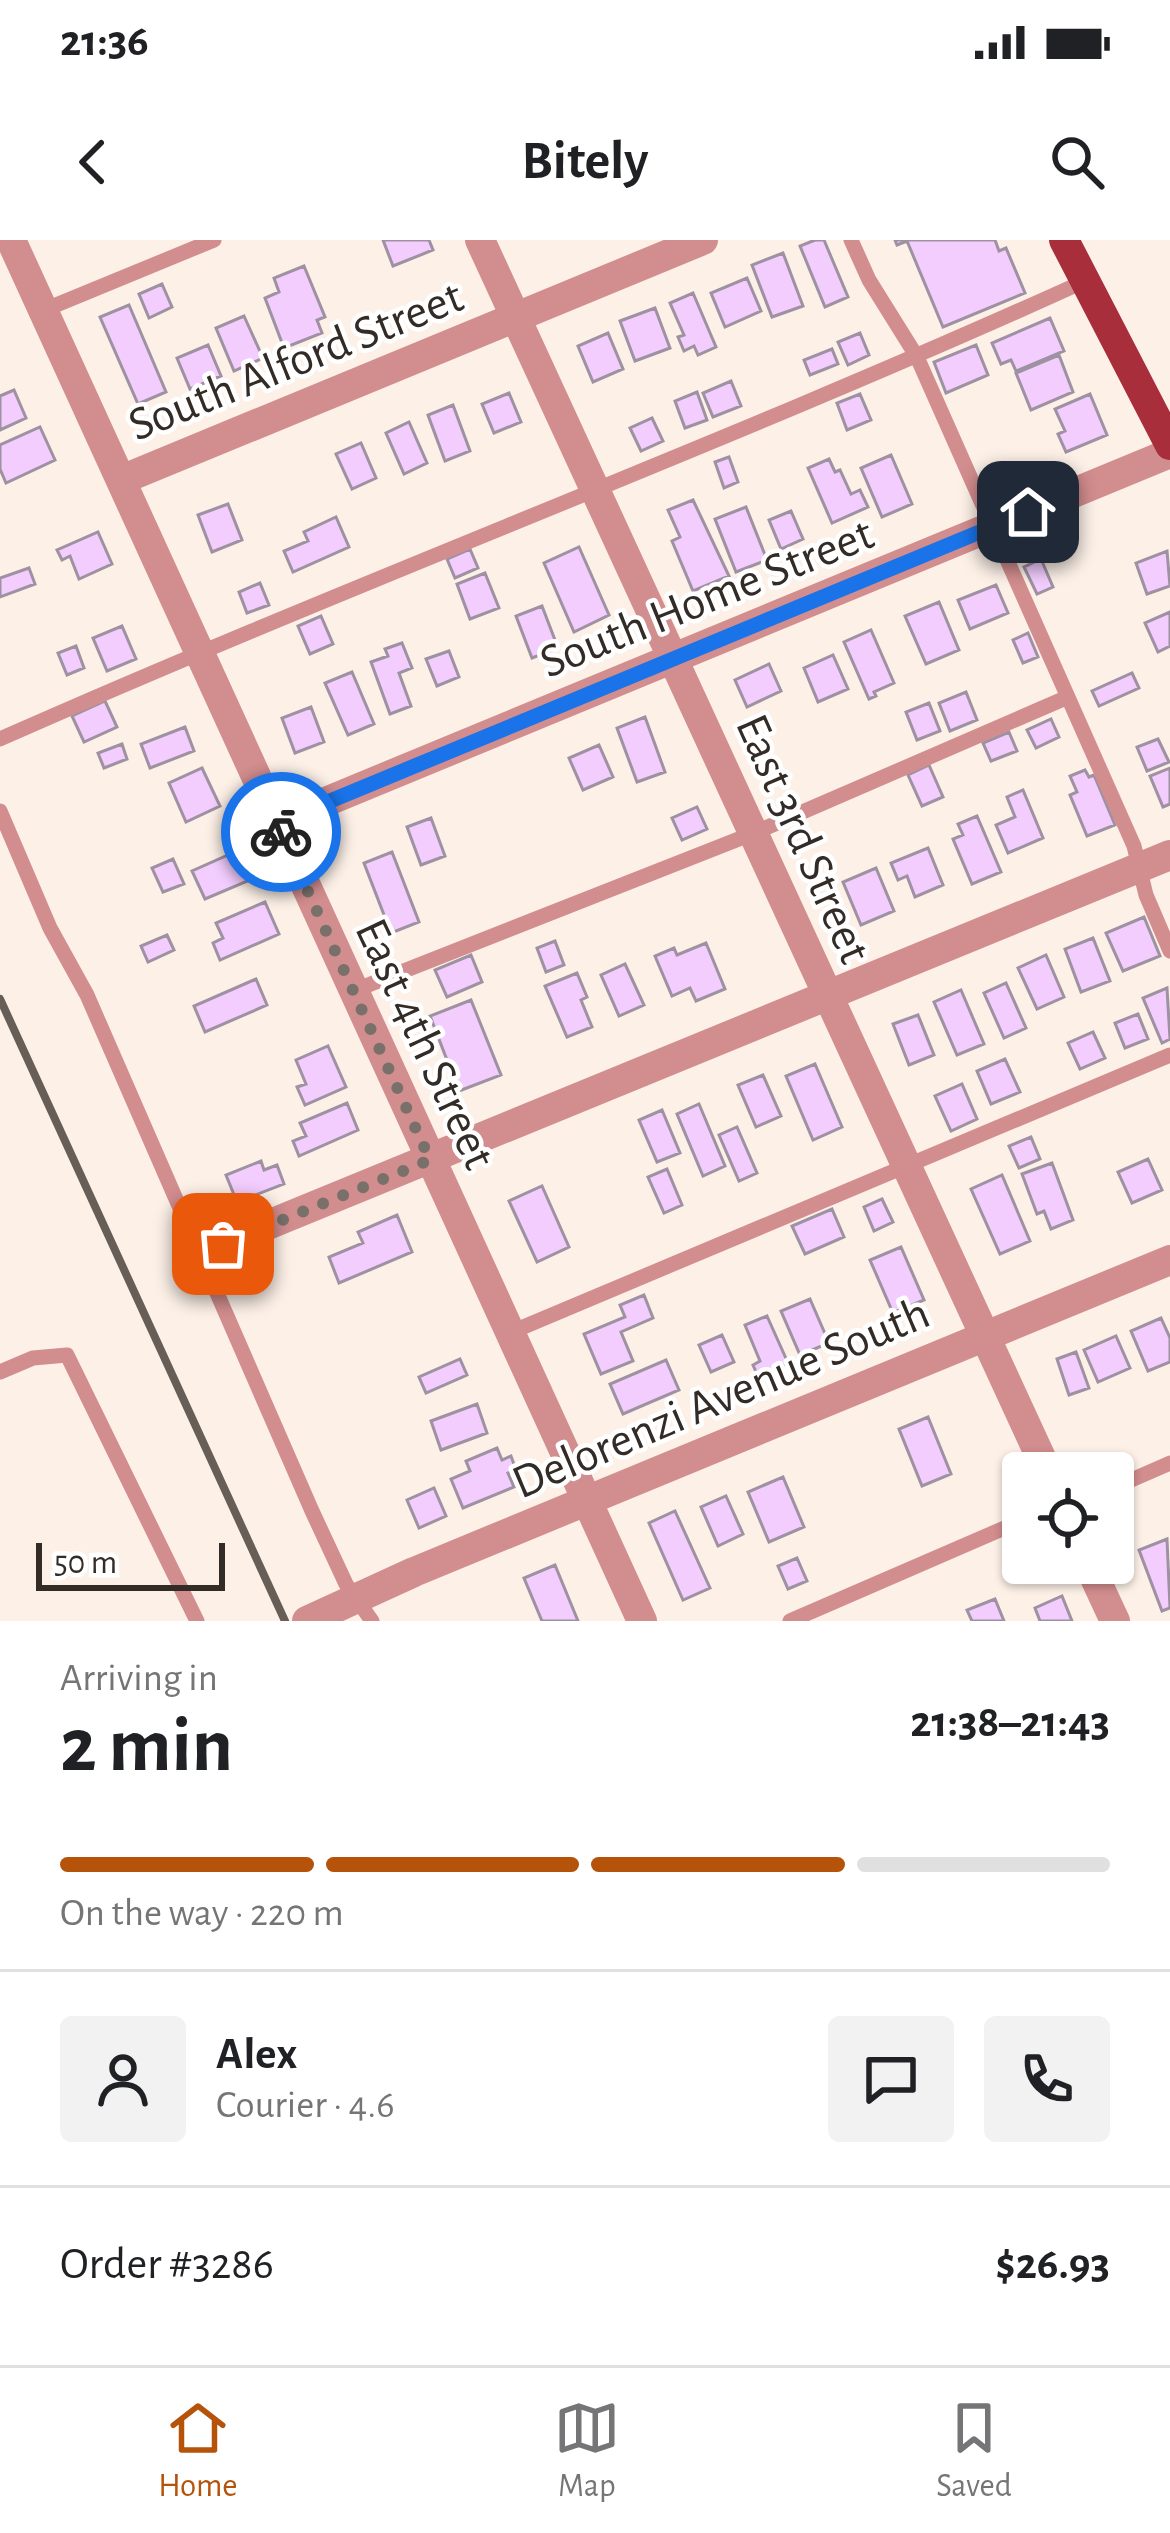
<!DOCTYPE html>
<html lang="en">
<head>
<meta charset="utf-8">
<style>
	:root { --surface:#fff; --page:#f2f2f2; --text:#202124; --muted:#757577; --line:#e0e0e0; --accent:#b45309 }
	body { margin:0; font-family:"Alegreya Sans",sans-serif; background:var(--page); color:var(--text); height:100vh; display:flex; flex-direction:column; font-size:45px; white-space:nowrap }
	* { box-sizing:border-box; margin:0 }
	p { font-size:39px; color:var(--muted) }
	.icon { flex:none; width:66px; height:66px; fill:none; stroke:currentColor; stroke-width:2; stroke-linecap:round; stroke-linejoin:round }
	.map { position:relative; height:1381px; overflow:hidden }
	.panel { display:flex; flex-direction:column; background:var(--surface); flex:1 }
	.panel>* { flex:none }
	.controls { position:absolute; left:1002px; top:1212px; display:grid; gap:24px }
	.controls a { display:grid; place-items:center; width:132px; height:132px; border-radius:12px; background:var(--surface); box-shadow:0 3px 9px #0004; font-size:60px }
	.scale { position:absolute; left:36px; bottom:30px; width:189px; box-sizing:border-box; padding-left:12px; border:6px solid #332b26; border-top:0; font-size:33px; line-height:42px; white-space:nowrap; color:#332b26; -webkit-text-stroke:9px #fff; paint-order:stroke }
	.pin { position:absolute; display:grid; place-items:center; width:102px; height:102px; color:#fff; margin:-51px; border-radius:24px; box-shadow:0 6px 18px #0006 }
	.courier { position:absolute; display:grid; place-items:center; width:120px; height:120px; margin:-60px; border:9px solid #1a73e8; border-radius:50%; background:#fff; color:#222; box-shadow:0 3px 15px #0007 }
	.summary em { font-style:normal; font-weight:600 }
	.summary div { display:flex; flex-direction:column-reverse }
	.summary { display:flex; align-items:center; justify-content:space-between; height:204px; padding:0 60px }
	h1 { font-size:78px; font-weight:600; line-height:90px }
	.bar { display:grid; grid-template-columns:repeat(4,1fr); gap:18px 12px; align-content:center; height:144px; padding:0 60px }
	.bar i { height:15px; border-radius:9px; background:var(--line) }
	.bar .selected { background:var(--accent) }
	.bar p { grid-column:span 4 }
	.line { display:flex; align-items:center; gap:30px; padding:0 60px; border-top:3px solid var(--line) }
	.line div { flex:1 }
	.round { display:grid; place-items:center; flex:none; width:126px; height:126px; border-radius:12px; background:var(--page) }
	.status { display:flex; justify-content:space-between; align-items:center; height:84px; padding:0 60px; background:var(--surface); direction:ltr }
	.status svg { height:33px; fill:currentColor }
	header { display:flex; justify-content:space-between; align-items:center; height:156px; padding:0 60px; background:var(--surface); font-size:54px; font-weight:600 }
	.dock { display:flex; justify-content:space-around; align-items:center; height:168px; border-top:3px solid var(--line); background:var(--surface); font-size:33px; color:var(--muted) }
	.dock a { display:grid; justify-items:center; gap:6px }
	.dock .selected { color:var(--accent) }
	.map>svg:first-child { display:block }
	.building { fill:#f2cdfe; stroke:#9d91a2; stroke-width:3 }
	.lines { fill:none; stroke-linecap:round; stroke-linejoin:round }
	.lane { stroke:#d28d8e; stroke-width:15 }
	.street { stroke:#d28d8e; stroke-width:30 }
	.primary { stroke:#a82e3c; stroke-width:30 }
	.rail { stroke:#675e58; stroke-width:8 }
	.done { stroke:#79706a; stroke-width:12; stroke-dasharray:0 21.6 }
	.route { stroke:#1a73e8; stroke-width:15 }
	.labels { text-anchor:middle; stroke-width:9; stroke-linejoin:round; paint-order:stroke }
	.street-label { font-size:48px; fill:#332b26; stroke:#fff }
</style>
</head>
<body>
<div class="status"><b>21:36</b><svg viewBox="0 0 49 12"><path d="M0 12V9h3v3zM5 12V6h3v6zM10 12V3h3v9zM15 12V0h3v12zM26 1h20v11H26zM47 4h2v5h-2z"/></svg></div>
<header><svg class="icon" aria-label="back" viewBox="0 0 24 24"><path d="M15 5l-7 7 7 7"/></svg>Bitely<svg class="icon" aria-label="search" viewBox="0 0 24 24"><circle cx="10" cy="10" r="6"/><path d="M15 15l6 6"/></svg></header>
<div class="map">
<svg width="1170" height="1381" viewBox="0 0 1170 1381">
	<rect width="100%" height="100%" fill="#fcf0e7"/>
	<path class="building" d="M383,0H429L433,10L393,26Z
		M815,0H824L848,57L825,67L800,6Z
		M895,0H995L999,11L1006,8L1025,53L943,87L907,1L897,5Z
		M783,13L803,66L772,77L752,25Z
		M304,26L325,77L317,80L322,93L284,108L265,58L279,52L274,38Z
		M747,38L761,71L725,87L711,53Z
		M162,44L172,67L149,78L139,54Z
		M693,53L716,107L698,115L694,106L684,111L678,97L684,95L670,63Z
		M129,65L166,152L138,164L100,77Z
		M655,68L670,108L635,121L620,81Z
		M244,76L263,118L234,131L216,88Z
		M1050,78L1064,111L1016,131L1011,120L1001,124L992,103Z
		M608,93L623,129L593,142L578,106Z
		M860,93L869,115L848,125L838,102Z
		M208,105L221,136L190,149L177,118Z
		M976,105L988,135L946,153L934,122Z
		M832,109L838,124L810,135L804,120Z
		M1059,115L1073,152L1031,170L1016,133Z
		M731,141L741,166L713,177L703,153Z
		M14,150L26,178L0,190V156Z
		M697,152L707,180L685,188L675,161Z
		M509,153L521,182L494,193L482,164Z
		M860,154L871,180L847,190L837,163Z
		M1090,154L1107,195L1066,212L1058,194L1065,191L1055,169Z
		M453,165L470,211L445,221L428,175Z
		M652,178L663,201L641,211L630,188Z
		M409,182L427,223L404,234L386,193Z
		M40,187L55,220L6,243L0,229V205Z
		M361,203L376,238L352,249L336,214Z
		M891,215L912,264L882,277L861,228Z
		M729,217L738,242L724,248L715,222Z
		M829,219L835,232L840,230L851,254L860,250L868,267L832,283L808,228Z
		M693,260L729,336L693,351L672,301L680,297L668,270Z
		M228,264L242,300L212,312L198,275Z
		M746,267L767,320L736,332L715,279Z
		M791,271L803,299L781,309L769,280Z
		M336,277L349,307L293,332L284,311L308,301L304,292Z
		M98,292L112,324L79,339L70,316L62,320L57,310Z
		M579,307L609,375L574,392L544,323Z
		M470,309L478,328L455,338L447,319Z
		M1167,311L1170,346L1147,354L1136,323Z
		M1041,319L1053,347L1037,354L1024,327Z
		M29,328L35,344L0,357V338Z
		M485,333L499,368L470,379L457,344Z
		M260,343L269,365L247,373L239,352Z
		M996,345L1008,373L970,389L958,360Z
		M939,362L959,410L926,424L905,376Z
		M542,366L558,408L532,418L516,376Z
		M1170,372V406L1158,412L1145,383Z
		M321,376L333,404L310,414L298,386Z
		M122,386L136,419L107,431L93,398Z
		M871,390L894,443L874,452L876,456L869,459L844,402Z
		M1028,393L1038,417L1023,423L1013,400Z
		M402,403L412,428L399,433L411,466L390,474L371,422L388,416L385,409Z
		M76,406L84,428L67,435L58,413Z
		M449,411L459,437L437,446L426,419Z
		M833,415L848,449L818,462L804,428Z
		M769,424L781,451L747,467L735,440Z
		M352,432L374,484L348,495L325,443Z
		M1132,433L1139,448L1099,466L1092,451Z
		M966,452L977,480L950,491L939,463Z
		M105,461L117,487L84,502L72,476Z
		M929,463L940,491L917,500L906,472Z
		M311,467L324,502L295,513L282,478Z
		M645,477L665,532L637,542L617,488Z
		M1051,479L1059,497L1036,508L1027,490Z
		M185,487L194,511L150,528L141,504Z
		M1009,492L1017,511L991,521L983,503Z
		M1158,499L1169,522L1147,531L1137,507Z
		M122,504L127,519L104,528L98,513Z
		M599,505L613,537L583,550L569,518Z
		M929,525L943,557L922,566L908,535Z
		M202,528L220,566L186,582L169,543Z
		M1170,528V564L1163,567L1150,536Z
		M1085,530L1089,537L1094,535L1115,585L1087,596L1070,555L1077,552L1070,536Z
		M1023,550L1043,598L1008,613L996,585L1015,577L1007,557Z
		M697,567L707,589L682,600L672,578Z
		M977,576L1001,632L972,644L953,599L963,595L958,584Z
		M431,578L445,616L421,625L407,587Z
		M246,607L259,636L205,659L192,631Z
		M928,608L943,645L915,657L907,636L898,640L891,623Z
		M392,612L419,682L391,693L364,623Z
		M173,619L184,644L163,652L152,628Z
		M876,628L894,671L861,685L843,642Z
		M265,662L279,694L220,720L213,703L223,698L216,683Z
		M1144,677L1160,716L1123,731L1106,693Z
		M167,695L174,710L148,722L141,706Z
		M1093,698L1110,741L1081,752L1065,709Z
		M555,701L564,725L546,732L537,708Z
		M706,703L725,749L696,761L690,748L672,756L655,716L674,708L677,715Z
		M471,715L482,742L447,757L435,730Z
		M1046,715L1064,757L1037,769L1018,728Z
		M625,724L644,765L619,776L601,735Z
		M577,733L587,757L581,760L592,787L567,797L545,746Z
		M256,739L267,765L205,792L194,766Z
		M1006,743L1026,788L1004,798L984,753Z
		M1167,748L1170,799L1162,803L1143,758Z
		M961,750L984,804L957,815L934,762Z
		M471,760L501,835L459,851L430,776Z
		M1138,774L1148,799L1125,808L1115,783Z
		M918,775L934,815L909,825L893,784Z
		M1093,792L1105,818L1080,829L1068,803Z
		M328,806L346,847L305,865L297,847L306,844L296,820Z
		M1005,819L1020,852L991,864L977,831Z
		M815,824L842,887L813,900L786,836Z
		M763,835L781,876L756,887L738,845Z
		M962,844L977,879L951,891L935,856Z
		M347,863L358,890L299,916L293,901L306,896L300,883Z
		M699,864L725,926L703,936L677,874Z
		M662,870L680,913L657,922L639,880Z
		M737,887L757,933L739,941L719,895Z
		M1031,897L1040,919L1019,928L1009,906Z
		M1148,919L1162,950L1132,963L1118,932Z
		M261,921L264,930L277,925L284,944L237,962L226,935Z
		M1052,923L1073,980L1051,989L1044,971L1037,974L1022,934Z
		M667,929L682,965L664,973L648,937Z
		M1002,935L1030,1001L1000,1014L971,949Z
		M542,946L569,1007L537,1022L509,961Z
		M882,959L893,982L874,991L864,967Z
		M832,969L844,997L805,1014L792,986Z
		M397,975L412,1012L339,1043L329,1017L363,1003L358,992Z
		M901,1007L924,1060L893,1073L870,1020Z
		M644,1055L653,1078L621,1092L633,1121L601,1134L584,1094L625,1077L620,1065Z
		M810,1059L829,1103L800,1115L781,1071Z
		M767,1076L788,1123L758,1136L753,1125L760,1121L745,1085Z
		M1161,1078L1170,1098V1122L1148,1131L1131,1091Z
		M722,1095L734,1122L711,1132L699,1105Z
		M1116,1096L1130,1128L1098,1142L1084,1110Z
		M1076,1112L1089,1148L1069,1155L1057,1119Z
		M460,1119L467,1135L426,1153L419,1137Z
		M666,1120L679,1150L623,1174L610,1144Z
		M477,1164L487,1193L441,1210L431,1181Z
		M928,1177L951,1234L922,1246L899,1189Z
		M497,1208L502,1220L511,1216L516,1230L508,1233L514,1247L463,1268L451,1239L470,1231L466,1221Z
		M783,1237L804,1287L769,1302L748,1252Z
		M434,1248L446,1276L419,1288L407,1260Z
		M726,1256L743,1294L718,1306L701,1267Z
		M675,1271L710,1348L683,1360L649,1283Z
		M1167,1299L1170,1368L1162,1371L1139,1310Z
		M797,1318L807,1341L788,1349L778,1326Z
		M555,1325L578,1381H542L524,1338Z
		M1062,1356L1072,1381H1040L1035,1368Z
		M995,1359L1004,1381H972L967,1370Z"/>
	<g class="lines">
		<path class="lane" d="M851,0L869,40L917,117L1134,606L1146,655L1170,711
			M44,70L214,0
			M0,499C359,340 728,203 1085,41
			M0,571L50,688L87,755L312,1271L346,1344L372,1381
			M353,751L754,593L1068,457
			M509,1093L1170,815
			M0,1132L33,1118L67,1115L197,1381
			M1113,1248L1170,1223
			M790,1381L1023,1280"/>
		<path class="street" d="M11,0L642,1381
			M480,0L1048,1233
			M121,240L703,0
			M277,582L1170,213
			M197,1014L1170,615
			M1088,1323L1115,1381
			M307,1381L414,1332L1170,1020"/>
		<path class="primary" d="M1064,0L1170,205"/>
		<path class="rail" d="M0,759L285,1381"/>
	</g>
	<g class="lines">
		<path class="done" d="M223,1004L430,920L281,592"/>
		<path class="route" d="M281,592L277,583L1028,272"/>
	</g>
	<g class="labels">
		<g class="street-label">
			<text transform="translate(295 119) rotate(-22)" y="17">South Alford Street</text>
			<text transform="translate(706 356) rotate(-22)" y="17">South Home Street</text>
			<text transform="translate(805 598) rotate(66)" y="17">East 3rd Street</text>
			<text transform="translate(427 803) rotate(65)" y="17">East 4th Street</text>
			<text transform="translate(720 1156) rotate(-23)" y="17">Delorenzi Avenue South</text>
		</g>
	</g>
</svg>
<div class="controls">
<a><svg class="icon" aria-label="locate" viewBox="0 0 24 24"><circle cx="12" cy="12" r="6"/><path d="M12 2v4M12 18v4M2 12h4M18 12h4"/></svg></a>
</div>
<div class="scale">50 m</div>
<div class="pin" style="left:223px;top:1004px;background:#ea580c"><svg class="icon" aria-label="bag" viewBox="0 0 24 24"><path d="M5 8h14l-1 12H6zM9 8a3 3 0 0 1 6 0"/></svg></div>
<div class="pin" style="left:1028px;top:272px;background:#1f2937"><svg class="icon" aria-label="home" viewBox="0 0 24 24"><path d="M3 11l9-7 9 7M6 9v11h12V9"/></svg></div>
<div class="courier" style="left:281px;top:592px"><svg class="icon" aria-label="bike" viewBox="0 0 24 24"><circle cx="6" cy="16" r="4"/><circle cx="18" cy="16" r="4"/><path d="M6 16l4-8h5l3 8M10 8l3 8H6M13 5h3"/></svg></div>
</div>
<section class="panel">
<div class="summary"><div><h1>2 min</h1><p>Arriving in</p></div><em>21:38–21:43</em></div>
<div class="bar"><i class="selected"></i><i class="selected"></i><i class="selected"></i><i></i><p>On the way · 220 m</p></div>
<div class="line" style="height:216px"><a class="round"><svg class="icon" aria-label="person" viewBox="0 0 24 24"><circle cx="12" cy="8" r="4"/><path d="M4 21q1-7 8-7t8 7"/></svg></a><div><b>Alex</b><p>Courier · 4.6</p></div><a class="round"><svg class="icon" aria-label="chat" viewBox="0 0 24 24"><path d="M4 5h16v11H9l-5 4z"/></svg></a><a class="round"><svg class="icon" aria-label="phone" viewBox="0 0 24 24"><path d="M5 4h4l2 5-3 2q2 4 5 5l2-3 5 2v4C11 20 4 13 5 4z"/></svg></a></div>
<div class="line" style="height:156px"><div>Order #3286</div><b>$26.93</b></div>
</section>
<nav class="dock">
<a class="selected"><svg class="icon" aria-label="home" viewBox="0 0 24 24"><path d="M3 11l9-7 9 7M6 9v11h12V9"/></svg>Home</a>
<a><svg class="icon" aria-label="map" viewBox="0 0 24 24"><path d="M3 6l6-2 6 2 6-2v14l-6 2-6-2-6 2zM9 4v14M15 6v14"/></svg>Map</a>
<a><svg class="icon" aria-label="saved" viewBox="0 0 24 24"><path d="M7 4h10v16l-5-4-5 4z"/></svg>Saved</a>
</nav>
</body>
</html>
